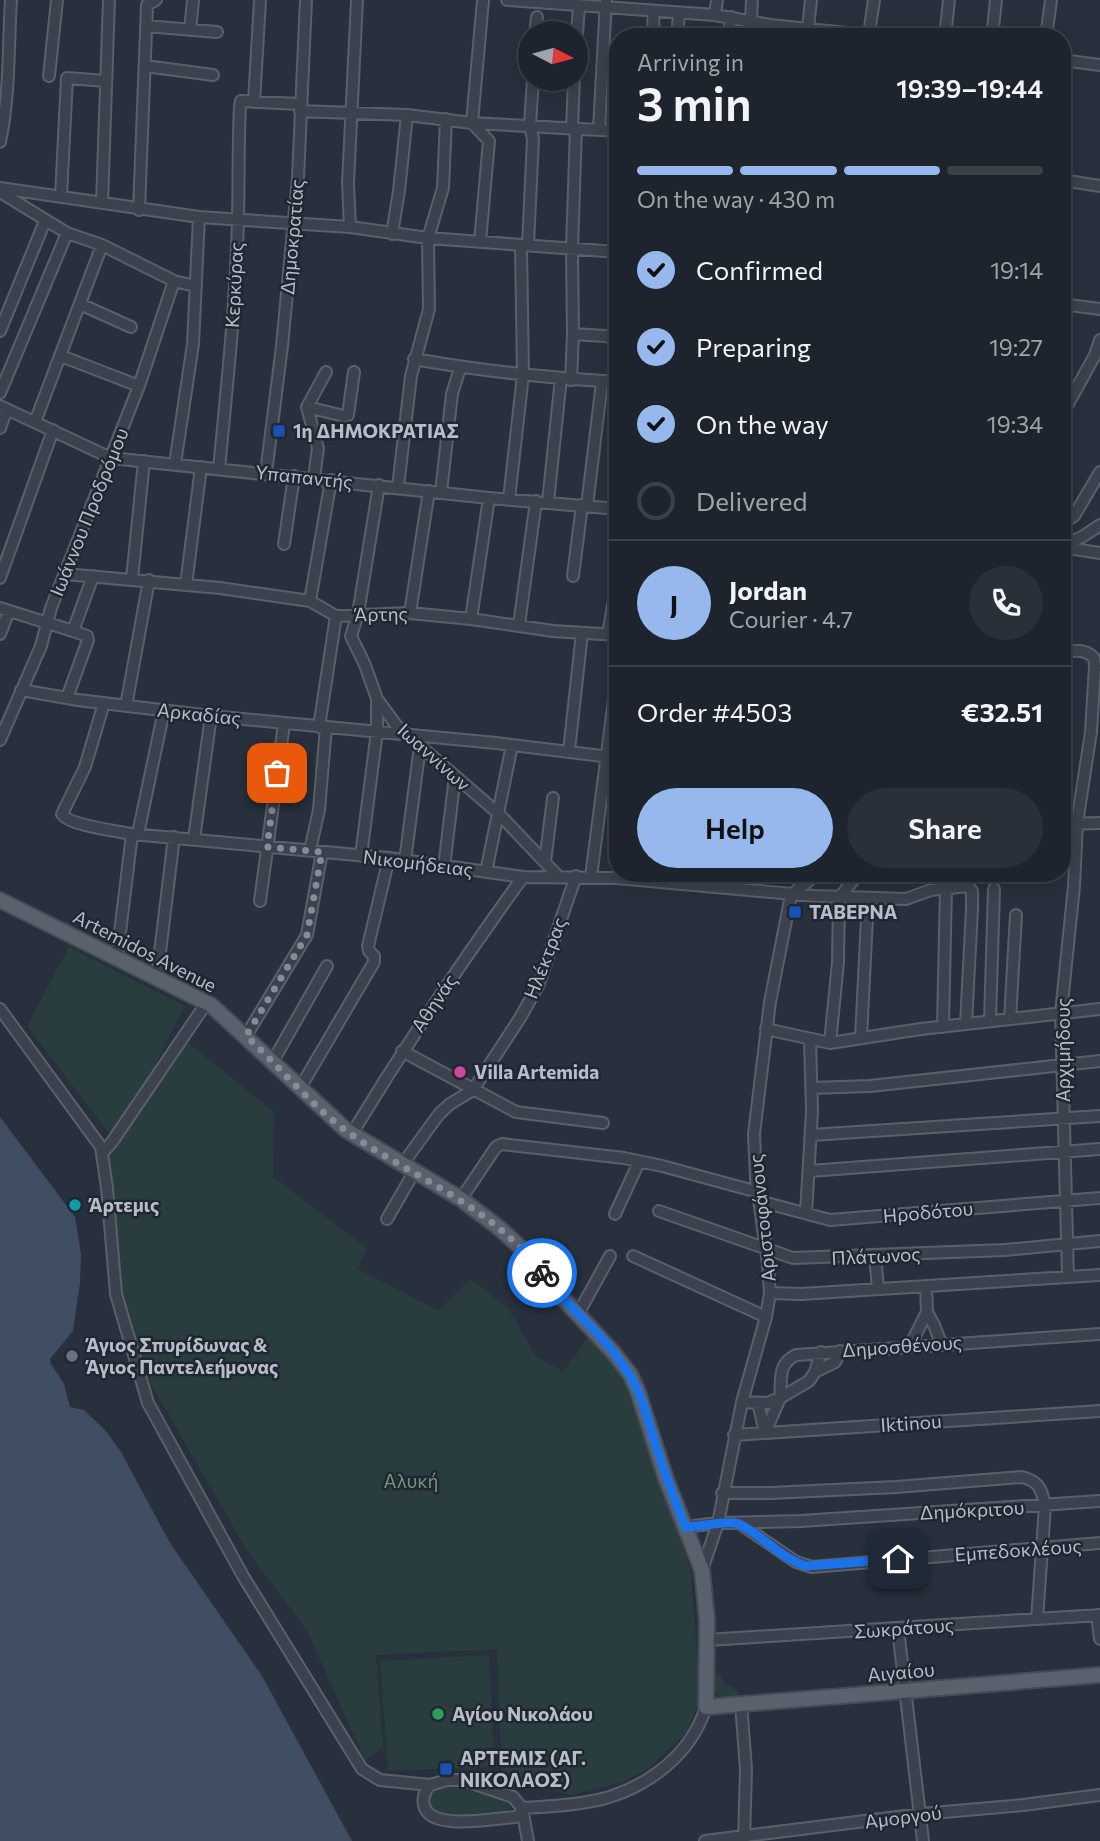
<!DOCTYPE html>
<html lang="en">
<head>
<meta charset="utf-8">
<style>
	:root { --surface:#1d242d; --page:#2a3039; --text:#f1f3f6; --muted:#a0a4aa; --line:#3b4149; --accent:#96b8ed }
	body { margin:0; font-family:Commissioner,sans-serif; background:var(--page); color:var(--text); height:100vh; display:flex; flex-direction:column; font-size:26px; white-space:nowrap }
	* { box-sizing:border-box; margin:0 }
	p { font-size:23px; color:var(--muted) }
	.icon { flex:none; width:38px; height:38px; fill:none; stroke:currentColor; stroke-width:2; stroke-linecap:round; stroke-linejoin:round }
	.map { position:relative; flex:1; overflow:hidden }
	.sheet { position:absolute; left:609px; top:28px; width:462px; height:854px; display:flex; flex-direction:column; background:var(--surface); border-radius:28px; box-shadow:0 4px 18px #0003,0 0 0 2px var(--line) }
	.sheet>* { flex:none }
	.needle { width:46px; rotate:96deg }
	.fabs { position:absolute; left:518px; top:21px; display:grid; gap:14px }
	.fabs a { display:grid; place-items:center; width:70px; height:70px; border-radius:50%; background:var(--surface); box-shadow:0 4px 18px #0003,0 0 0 2px var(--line); font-size:35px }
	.pin { position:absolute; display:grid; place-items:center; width:60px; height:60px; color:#fff; margin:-30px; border-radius:14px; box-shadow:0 4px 10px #0006 }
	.courier { position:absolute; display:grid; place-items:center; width:70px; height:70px; margin:-35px; border:5px solid #1a73e8; border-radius:50%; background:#fff; color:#222; box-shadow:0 2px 9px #0007 }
	.overview em { font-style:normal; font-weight:600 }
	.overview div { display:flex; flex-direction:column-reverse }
	.overview { display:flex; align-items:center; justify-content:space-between; height:119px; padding:0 28px }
	h1 { font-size:46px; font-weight:600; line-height:52px }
	.bar { display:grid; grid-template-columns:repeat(4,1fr); gap:10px 7px; align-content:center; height:84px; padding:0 28px }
	.bar i { height:9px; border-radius:5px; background:var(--line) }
	.bar .active { background:var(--accent) }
	.bar p { grid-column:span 4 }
	.line { display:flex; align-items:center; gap:18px; padding:0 28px; border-top:2px solid var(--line) }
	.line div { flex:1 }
	.round { display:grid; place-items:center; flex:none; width:74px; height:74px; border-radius:37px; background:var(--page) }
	ol { padding:0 28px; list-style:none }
	li { display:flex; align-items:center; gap:21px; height:77px }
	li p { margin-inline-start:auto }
	li .icon { padding:7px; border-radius:50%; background:var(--accent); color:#111; stroke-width:4 }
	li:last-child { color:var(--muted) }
	li i { width:38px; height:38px; border:4px solid var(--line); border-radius:50% }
	.primary-button { display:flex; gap:14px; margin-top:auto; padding:14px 28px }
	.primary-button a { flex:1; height:80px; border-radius:42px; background:var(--accent); color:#111; font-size:28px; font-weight:600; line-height:80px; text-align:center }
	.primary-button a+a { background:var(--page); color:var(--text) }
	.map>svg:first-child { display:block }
	.green { fill:#2a3d3e }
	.water { fill:#3f4e63 }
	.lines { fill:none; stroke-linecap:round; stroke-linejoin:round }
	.minor-casing { stroke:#59606b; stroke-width:14 }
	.major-casing { stroke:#444b56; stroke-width:18 }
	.minor { stroke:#3b424d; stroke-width:10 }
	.major { stroke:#59616c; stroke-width:14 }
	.done { stroke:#858c97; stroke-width:7; stroke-dasharray:0 12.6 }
	.route { stroke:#1a73e8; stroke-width:9 }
	.transit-dot { fill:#1a4fb4; stroke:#202732; stroke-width:2.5 }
	.hotel-dot { fill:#d1479c; stroke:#202732; stroke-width:2.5 }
	.culture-dot { fill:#0f9aa8; stroke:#202732; stroke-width:2.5 }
	.worship-dot { fill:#6b7280; stroke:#202732; stroke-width:2.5 }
	.leisure-dot { fill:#2e9e5b; stroke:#202732; stroke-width:2.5 }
	.labels { text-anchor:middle; stroke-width:5; stroke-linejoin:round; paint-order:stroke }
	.street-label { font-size:19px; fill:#b7bdc8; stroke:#202732 }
	.poi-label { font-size:19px; font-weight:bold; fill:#b7bdc8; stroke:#202732; text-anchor:start }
	.park-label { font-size:19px; fill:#719679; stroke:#202732 }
</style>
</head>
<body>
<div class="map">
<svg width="1100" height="1841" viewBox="0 0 1100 1841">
	<rect width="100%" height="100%" fill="#27303c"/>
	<path class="green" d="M69,947L185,1006L148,1079L111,1136L27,1026Z
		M186,1041L274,1112L273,1177L367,1248L358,1269L439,1311L471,1279L509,1309L535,1355L563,1372L588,1337L613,1358L645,1430L691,1573L700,1697L688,1731L648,1769L622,1782L571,1795L502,1775L497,1649L376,1655L383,1747L365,1760L307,1630L248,1552L152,1386L124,1303L119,1270L109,1155Z
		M489,1655L494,1767L388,1771L380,1661Z
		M716,1673L722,1676L724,1685L733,1686L742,1697L723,1699L716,1694L713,1685Z
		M444,1787H457L507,1799L512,1805L507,1811L443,1816L432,1808C428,1797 433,1789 444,1787Z"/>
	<path class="water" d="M0,1117L75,1217L81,1254L80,1283L73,1331L50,1359L51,1364L64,1384L70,1407L84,1410L105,1430L121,1452L170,1543L262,1676L352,1841H0Z"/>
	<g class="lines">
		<g class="minor-casing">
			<path id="minor" d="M507,0L715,15L770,25L886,37
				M653,12L654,37
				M715,15L717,0
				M751,21L752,0
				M146,26L217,32
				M808,28L811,0
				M190,30L193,0
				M535,33L537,17
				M869,34L874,0
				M677,37L679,14
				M729,37L731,17
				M945,37L949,0
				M992,37L996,0
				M1046,37L1051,0
				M576,48L579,6
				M1062,60L1100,65
				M145,66L213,75
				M49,76L57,0
				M254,102L260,0
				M300,111L407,115L472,123L618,131
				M572,128L574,79
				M599,129L606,0
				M0,142C10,95 8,48 11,0
				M1062,180L1100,186
				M0,188L199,217L350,227L428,238L618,252
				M0,192L67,233L102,245L174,281L195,286
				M61,196L67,78L106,81
				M102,203L109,0
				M139,210L147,5L156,0
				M350,227L348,183L357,0
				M392,234L399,191L407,115
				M480,242L489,141L472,123L483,0
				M528,245L533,139L530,125L533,79
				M80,304L131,327
				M1062,304L1100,309
				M0,331L45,221
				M573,334L606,336L616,340
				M61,356L139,386
				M414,359C481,371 549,378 618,382
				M571,380L573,334L572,248L576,128
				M614,382L618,329
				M0,393L67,233
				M0,406L111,458L489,498L618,509
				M307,407L344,416L348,415L354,372
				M1062,415L1095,355L1100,340
				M35,422L102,245
				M0,428L7,409
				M175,464L193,344L199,217
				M219,469C227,386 236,302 238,218C239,181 238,144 240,106L241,101L300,104
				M266,473L282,346L298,178L306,0
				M314,478L318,448L307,407L326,372
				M379,485L358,614L351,636L365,665L377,699L396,725L499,814L558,876
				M398,487L411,376L429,309L428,238L443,188L446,119
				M441,492L452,394L460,368
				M509,499L523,375L521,245
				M548,502L561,378
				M587,506L602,382
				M1062,523L1074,516L1100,472
				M284,544L294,476
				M1062,545L1082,537L1100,525
				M1062,547L1100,553
				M65,574L220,588L310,601L336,616L410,613L471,619L553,631L618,635
				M573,576L582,505
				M0,578L53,430
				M132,579L144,461
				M186,585L201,467
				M310,601L331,480
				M0,608L73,631
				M410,613L429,491
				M471,619L489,498
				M519,625L536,501
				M0,634L9,611
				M608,634L618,578
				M1062,653C1073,650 1086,649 1094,658L1095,666L1091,732L1077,823L1074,886L1061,1013L1068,1277
				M21,690L78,700L211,716L496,743L618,758
				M67,698L88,640L87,636L73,631L93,576
				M104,703L85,767L62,814C68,825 117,831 132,834L389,858L523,877L616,878L815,896L906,899L931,890L968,886L972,891V909L966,1024
				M126,706L149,580
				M319,727L336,616
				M0,740L41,646L51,608L139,386L174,281
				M569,751L582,633
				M1062,824L1100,823
				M138,834L164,710
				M194,839L211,716
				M310,850L319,810L326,727
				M361,856L377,731V699
				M405,861L420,746
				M545,862L553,798
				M444,867L455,776
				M486,872L512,745
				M591,877L618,668
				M260,901L284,724
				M117,957L132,834
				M157,977L174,837
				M0,1009L101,1147L107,1188L116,1294L148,1403L243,1576L362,1769L380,1780L430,1785
				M1010,1019L1016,915
				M990,1021L994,889
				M943,1027L946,888
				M766,1029L830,1043L921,1029L1100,1009
				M246,1036L307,935L322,852
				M861,1038L868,898
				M830,1043L838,962L839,898L859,873
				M402,1051L516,1112L603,1123
				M273,1061L327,966
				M300,1088L374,962V956L369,951L368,946L389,858
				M812,1088L870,1086L1100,1061
				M351,1135C405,1046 462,961 523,877
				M811,1135L1100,1116
				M102,1153L112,1142L207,1002
				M402,1165L439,1114L450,1104L473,1090L520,1018L538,986L576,876
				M810,1171L1100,1149
				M461,1199L496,1147L502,1144L624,1158L662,1166L758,1192
				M759,1201L830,1220L1100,1198
				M659,1211L793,1258L1005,1250L1100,1241
				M806,1213L812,1111L810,1040
				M615,1214L639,1162
				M387,1219L414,1172
				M875,1255L878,1288
				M633,1256L766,1317
				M770,1293L801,1294L1100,1275
				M927,1312L934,1325L941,1343
				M578,1314L610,1256
				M910,1346L927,1312L926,1286
				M815,1372L835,1362L840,1351
				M742,1402L767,1403L780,1398C782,1380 777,1364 796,1355L1100,1334
				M758,1403L765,1433
				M765,1433L780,1398L809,1381L815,1372L821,1352
				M734,1435L1100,1411
				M722,1493H771L896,1487L1022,1477C1039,1481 1042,1490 1045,1506L1037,1619
				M739,1523L796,1562L812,1567L1100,1543
				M685,1527L718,1523L801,1521L1100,1501
				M702,1570L718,1523L742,1402L766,1317L770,1293L768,1264L756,1179L754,1134L770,1002L791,895L818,873
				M1097,1615L1100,1639
				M898,1629L923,1841
				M707,1640L1100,1615
				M741,1704L746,1769L744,1841
				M522,1808L520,1814L516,1817C495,1818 429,1832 424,1805C422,1797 425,1791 430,1785L447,1780H463L513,1797L522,1808L528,1841
				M522,1808C542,1807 561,1806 581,1803C636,1796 689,1761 706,1707
				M705,1841L921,1814L1023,1805L1100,1795"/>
		</g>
		<g class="major-casing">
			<path id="major" d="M0,900L211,1005L346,1130L461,1199L498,1227L520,1247L557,1292L612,1351L630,1374L638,1392L666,1479L702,1570L707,1620L706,1707L1100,1675"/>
		</g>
		<use href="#minor" class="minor"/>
		<use href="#major" class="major"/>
	</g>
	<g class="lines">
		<path class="done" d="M277,773L267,847L322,852L307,935L246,1036C281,1068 313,1108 352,1135C418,1180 493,1207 542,1273"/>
		<path class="route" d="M542,1273C568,1308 604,1334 627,1371C642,1393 648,1421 656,1446C665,1474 675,1500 685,1527C702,1527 719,1521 735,1523C752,1526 783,1561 807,1566L898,1559"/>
	</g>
	<g class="transit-dot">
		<rect x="272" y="424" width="14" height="14" rx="3.5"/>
		<rect x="788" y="905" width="14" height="14" rx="3.5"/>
		<rect x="439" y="1762" width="14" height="14" rx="3.5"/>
	</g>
	<circle class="hotel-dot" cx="460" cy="1072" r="7"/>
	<circle class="culture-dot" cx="75" cy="1205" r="7"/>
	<circle class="worship-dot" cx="72" cy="1356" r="7"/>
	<circle class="leisure-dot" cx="438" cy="1714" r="7"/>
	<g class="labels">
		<g class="street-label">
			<text transform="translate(292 237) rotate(-85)" y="7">Δημοκρατίας</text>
			<text transform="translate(234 285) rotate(-87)" y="7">Κερκύρας</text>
			<text transform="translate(304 477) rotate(6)" y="7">Υπαπαντής</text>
			<text transform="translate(89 512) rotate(-68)" y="7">Ιωάννου Προδρόμου</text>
			<text transform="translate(381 614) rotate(-1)" y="7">Άρτης</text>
			<text transform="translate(199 714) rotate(6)" y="7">Αρκαδίας</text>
			<text transform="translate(434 757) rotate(42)" y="7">Ιωαννίνων</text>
			<text transform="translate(418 863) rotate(7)" y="7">Νικομήδειας</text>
			<text transform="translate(145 951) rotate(27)" y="7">Artemidos Avenue</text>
			<text transform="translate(545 958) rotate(-69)" y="7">Ηλέκτρας</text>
			<text transform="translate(434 1003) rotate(-56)" y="7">Αθηνάς</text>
			<text transform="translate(1063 1050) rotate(-90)" y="7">Αρχιμήδους</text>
			<text transform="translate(928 1212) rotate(-5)" y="7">Ηροδότου</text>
			<text transform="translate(762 1218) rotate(-96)" y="7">Αριστοφάνους</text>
			<text transform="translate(876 1256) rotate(-3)" y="7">Πλάτωνος</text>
			<text transform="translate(902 1346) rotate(-4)" y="7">Δημοσθένους</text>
			<text transform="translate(911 1423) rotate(-4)" y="7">Iktinou</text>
			<text transform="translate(972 1510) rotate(-3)" y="7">Δημόκριτου</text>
			<text transform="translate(1018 1550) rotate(-4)" y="7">Εμπεδοκλέους</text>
			<text transform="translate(904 1628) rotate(-4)" y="7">Σωκράτους</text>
			<text transform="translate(901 1672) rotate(-5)" y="7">Αιγαίου</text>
			<text transform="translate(903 1817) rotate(-7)" y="7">Αμοργού</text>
		</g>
		<g class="poi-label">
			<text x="293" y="438">1η ΔΗΜΟΚΡΑΤΙΑΣ</text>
			<text x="809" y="919">ΤΑΒΕΡΝΑ</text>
			<text x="474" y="1079">Villa Artemida</text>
			<text x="89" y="1212">Άρτεμις</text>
			<text x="86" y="1352">Άγιος Σπυρίδωνας &amp;<tspan x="86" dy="22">Άγιος Παντελεήμονας</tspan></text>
			<text x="452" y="1721">Αγίου Νικολάου</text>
			<text x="460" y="1765">ΑΡΤΕΜΙΣ (ΑΓ.<tspan x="460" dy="22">ΝΙΚΟΛΑΟΣ)</tspan></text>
		</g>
		<g class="park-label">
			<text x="411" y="1488">Αλυκή</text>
		</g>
	</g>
</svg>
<div class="fabs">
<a><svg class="needle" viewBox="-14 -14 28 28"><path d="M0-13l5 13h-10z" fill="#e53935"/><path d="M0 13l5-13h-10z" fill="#a0a4aa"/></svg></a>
</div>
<div class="pin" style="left:277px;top:773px;background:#ea580c"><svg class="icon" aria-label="bag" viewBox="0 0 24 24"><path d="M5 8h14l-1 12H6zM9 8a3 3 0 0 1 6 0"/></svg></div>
<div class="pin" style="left:898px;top:1559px;background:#1f2937"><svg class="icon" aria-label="home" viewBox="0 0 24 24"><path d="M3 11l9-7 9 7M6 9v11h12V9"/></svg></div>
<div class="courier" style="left:542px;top:1273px"><svg class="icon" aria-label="bike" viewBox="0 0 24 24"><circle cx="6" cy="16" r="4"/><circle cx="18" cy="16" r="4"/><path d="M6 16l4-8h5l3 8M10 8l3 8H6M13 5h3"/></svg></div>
<section class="sheet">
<div class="overview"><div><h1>3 min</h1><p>Arriving in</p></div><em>19:39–19:44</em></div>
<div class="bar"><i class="active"></i><i class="active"></i><i class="active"></i><i></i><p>On the way · 430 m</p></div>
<ol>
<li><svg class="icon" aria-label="check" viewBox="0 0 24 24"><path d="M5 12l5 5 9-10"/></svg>Confirmed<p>19:14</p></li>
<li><svg class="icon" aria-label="check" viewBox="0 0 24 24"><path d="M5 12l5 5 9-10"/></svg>Preparing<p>19:27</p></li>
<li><svg class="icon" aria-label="check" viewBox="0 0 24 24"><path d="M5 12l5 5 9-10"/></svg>On the way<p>19:34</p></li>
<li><i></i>Delivered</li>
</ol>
<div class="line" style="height:126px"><b class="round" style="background:var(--accent);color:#111">J</b><div><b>Jordan</b><p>Courier · 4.7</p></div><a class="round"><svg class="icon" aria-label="phone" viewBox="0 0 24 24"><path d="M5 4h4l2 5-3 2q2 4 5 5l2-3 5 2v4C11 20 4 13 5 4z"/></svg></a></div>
<div class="line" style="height:91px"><div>Order #4503</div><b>€32.51</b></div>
<div class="primary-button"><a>Help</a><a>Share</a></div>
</section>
</div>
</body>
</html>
